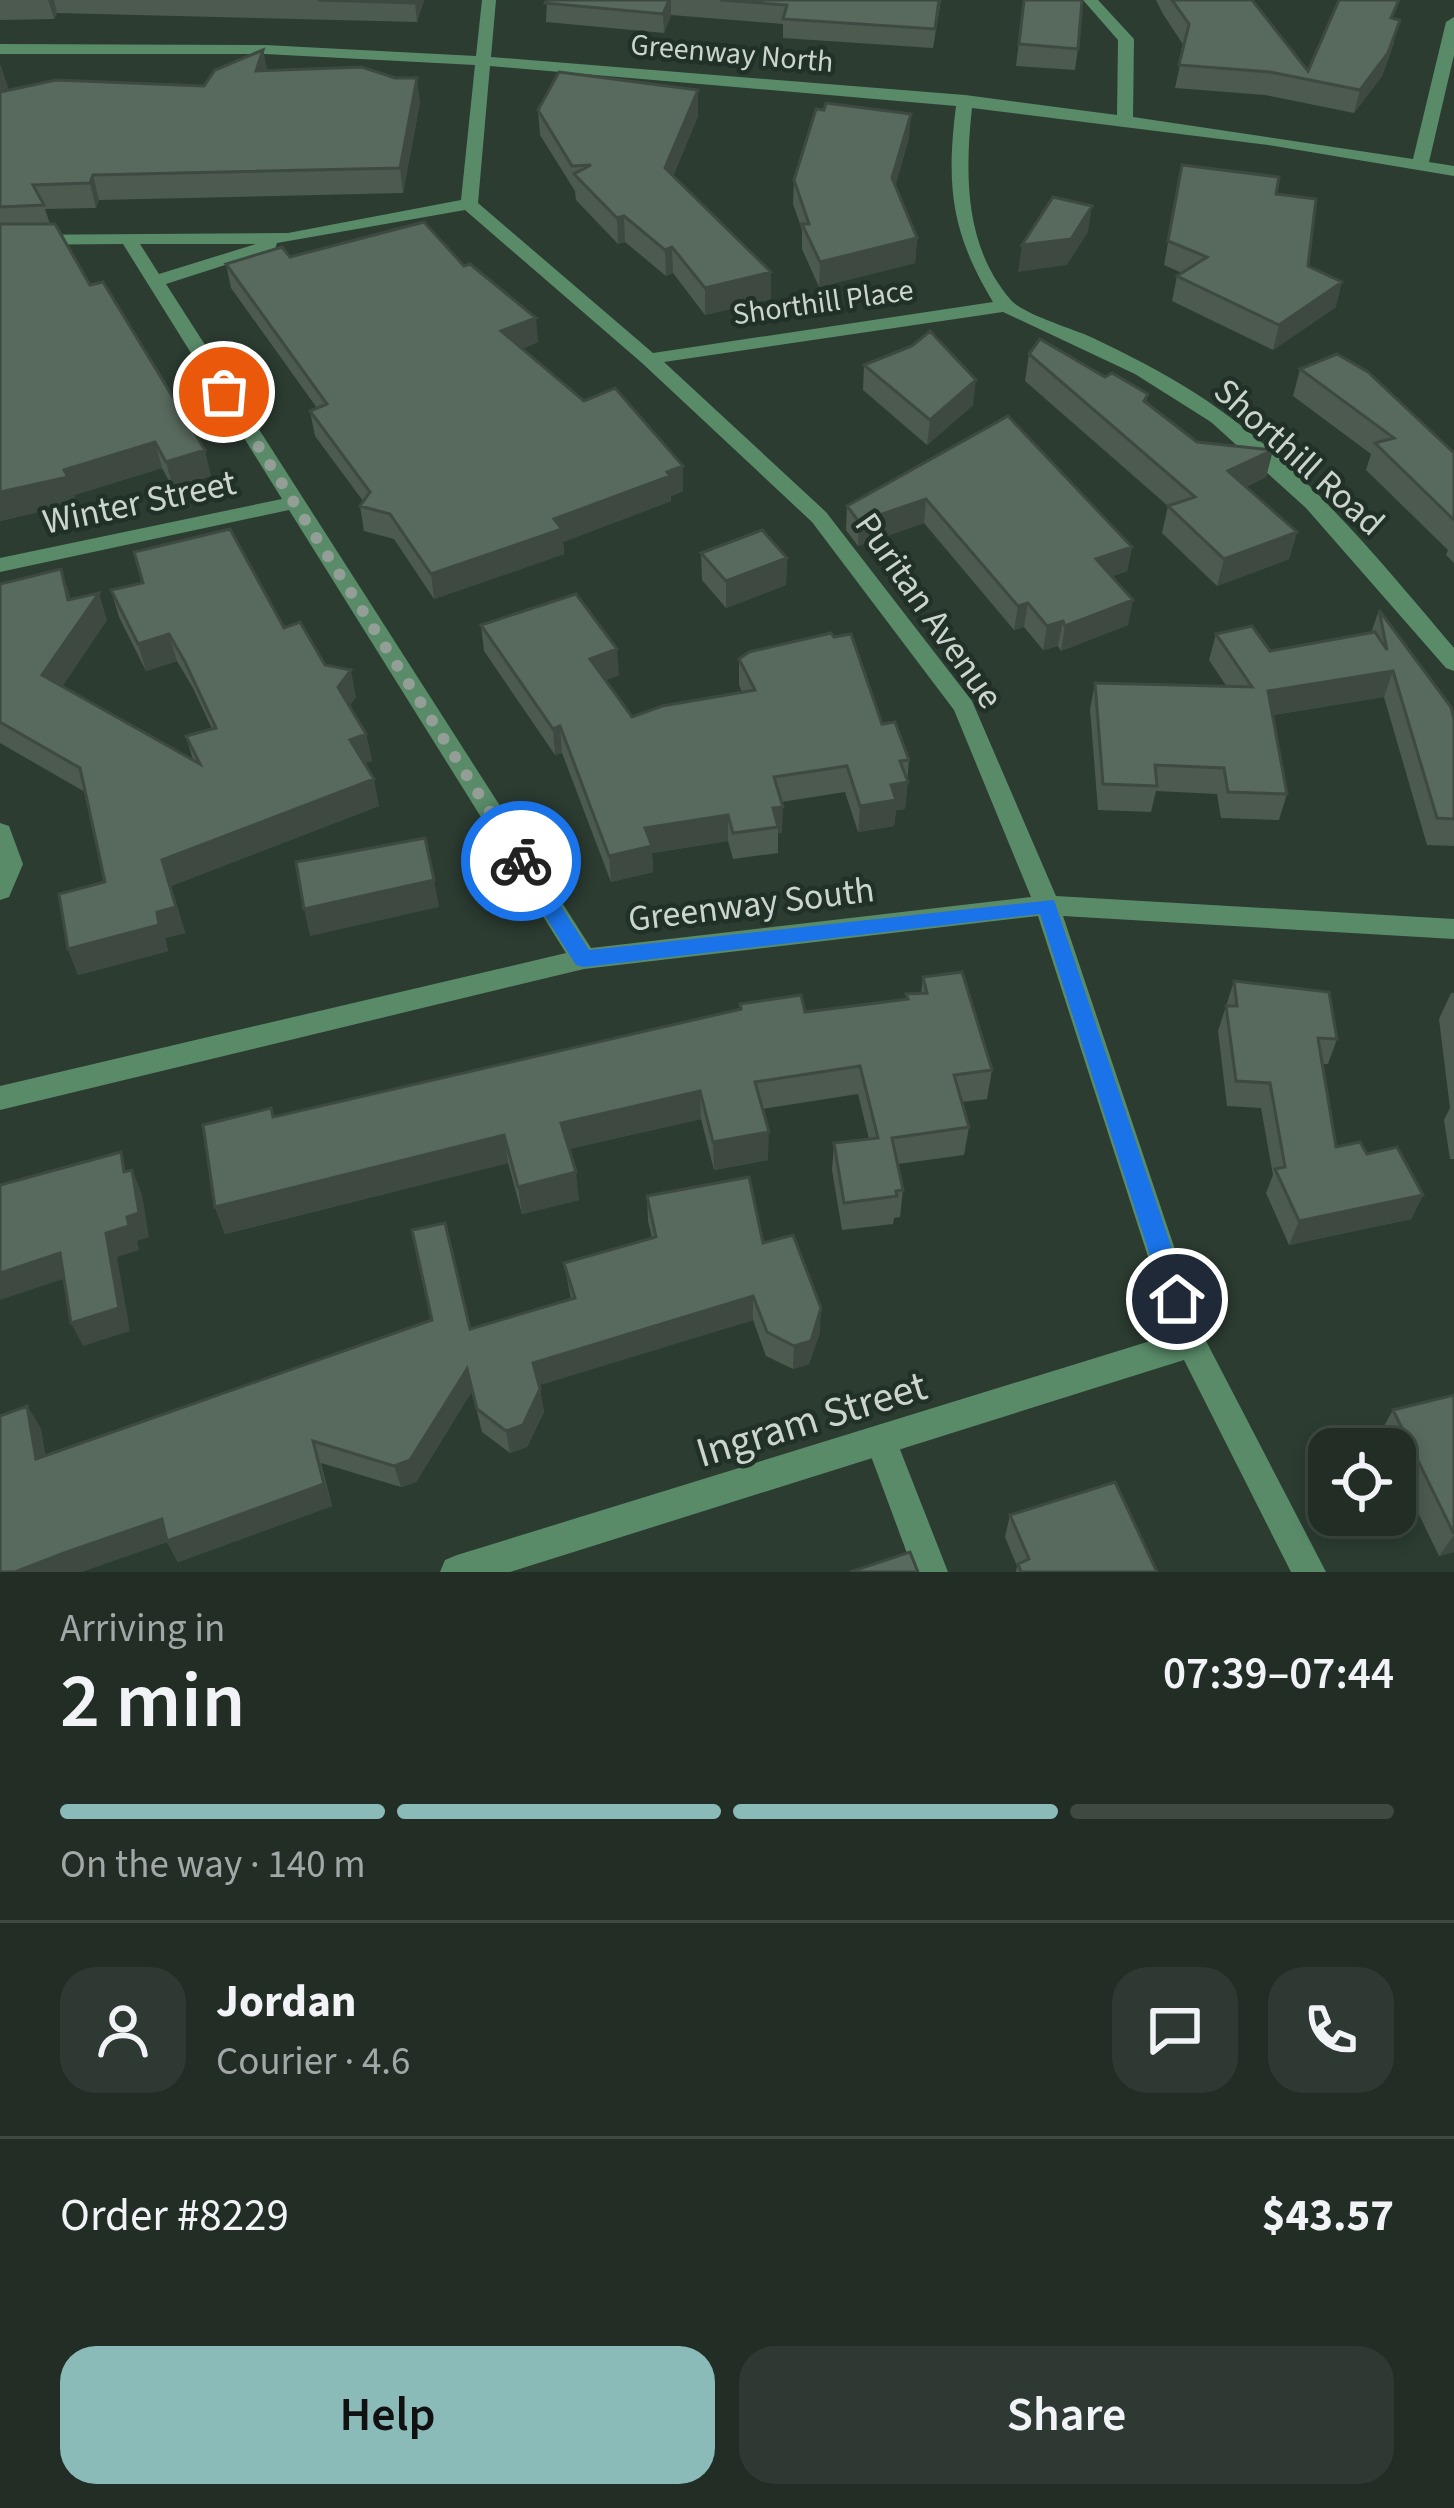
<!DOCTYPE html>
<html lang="en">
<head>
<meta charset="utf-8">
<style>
	:root { --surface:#212d25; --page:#2d3932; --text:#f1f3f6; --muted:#a2a8a7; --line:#3e4942; --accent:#8bbbb9 }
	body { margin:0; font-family:"Source Sans 3",sans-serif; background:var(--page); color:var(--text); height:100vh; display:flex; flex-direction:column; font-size:45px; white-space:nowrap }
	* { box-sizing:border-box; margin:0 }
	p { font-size:39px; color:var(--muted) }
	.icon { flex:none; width:66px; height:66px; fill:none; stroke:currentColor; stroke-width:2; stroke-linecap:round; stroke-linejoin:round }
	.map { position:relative; height:1572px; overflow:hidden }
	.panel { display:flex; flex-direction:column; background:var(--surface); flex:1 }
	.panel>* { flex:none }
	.controls { position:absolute; left:1308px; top:1428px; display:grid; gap:24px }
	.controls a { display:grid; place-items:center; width:108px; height:108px; border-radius:24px; background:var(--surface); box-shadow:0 6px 18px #0003,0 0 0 3px var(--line); font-size:60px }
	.pin { position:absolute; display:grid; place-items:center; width:102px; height:102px; color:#fff; margin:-51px; border:6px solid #fff; border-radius:50%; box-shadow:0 3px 12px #0007 }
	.courier { position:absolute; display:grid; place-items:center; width:120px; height:120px; margin:-60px; border:9px solid #1a73e8; border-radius:50%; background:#fff; color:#222; box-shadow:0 3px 15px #0007 }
	.head em { font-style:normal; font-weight:600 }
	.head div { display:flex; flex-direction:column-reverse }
	.head { display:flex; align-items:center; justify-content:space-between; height:204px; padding:0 60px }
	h1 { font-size:78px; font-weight:600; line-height:90px }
	.bar { display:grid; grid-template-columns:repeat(4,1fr); gap:18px 12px; align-content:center; height:144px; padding:0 60px }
	.bar i { height:15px; border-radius:9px; background:var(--line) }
	.bar .active { background:var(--accent) }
	.bar p { grid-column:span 4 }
	.line { display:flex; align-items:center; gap:30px; padding:0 60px; border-top:3px solid var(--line) }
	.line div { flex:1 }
	.round { display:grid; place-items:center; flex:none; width:126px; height:126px; border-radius:36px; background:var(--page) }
	.primary-button { display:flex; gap:24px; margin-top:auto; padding:24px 60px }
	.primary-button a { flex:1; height:138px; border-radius:36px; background:var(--accent); color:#111; font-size:48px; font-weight:600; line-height:138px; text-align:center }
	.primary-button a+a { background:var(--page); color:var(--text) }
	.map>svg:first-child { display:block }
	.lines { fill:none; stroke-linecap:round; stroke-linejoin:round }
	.lane { fill:#598b69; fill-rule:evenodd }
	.street { fill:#598b69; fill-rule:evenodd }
	.wall { fill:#4c5a50 }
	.shaded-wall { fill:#3e4a41 }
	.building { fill:#58695d; stroke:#3e4a41; stroke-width:3 }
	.route { fill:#1a73e8 }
	.done { stroke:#939f96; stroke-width:12; stroke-dasharray:0 21.6 }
	.labels { text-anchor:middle; stroke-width:9; stroke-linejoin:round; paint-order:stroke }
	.far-street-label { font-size:30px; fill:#cbd4cd; stroke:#223127 }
	.street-label { font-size:36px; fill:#cbd4cd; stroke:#223127 }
	.near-street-label { font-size:42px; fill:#cbd4cd; stroke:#223127 }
</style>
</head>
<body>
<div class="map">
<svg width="1454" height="1572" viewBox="0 0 1454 1572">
	<rect width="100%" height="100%" fill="#2c3c31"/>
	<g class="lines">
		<path class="lane" d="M881,1425L892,1429L948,1572H914L865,1440L870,1429Z"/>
		<path class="street" d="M482,0H496L491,57L965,95L1117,115L1118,40L1083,0H1098L1134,39L1133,117L1413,159L1446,22L1454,17V55L1429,162L1454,166V176L1268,145L972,108C965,173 964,245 1010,299C1022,314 1071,328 1091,337C1127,354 1162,372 1195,393C1297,458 1377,557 1454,648V671L1446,668L1306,508L1211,422L1135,374L1003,312L664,362L826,512L972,701L1056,896L1454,919V939L1063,916L1205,1339L1326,1572H1291L1184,1360L510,1572H440L445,1560L457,1555L1173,1334L1038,916L584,969L0,1110V1086L566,953L289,510L0,572V558L282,499L123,244L0,245V235L288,233L461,200L475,65L265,54H0V44L265,45L476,56ZM490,66L956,106C946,187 951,232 993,302L653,353L478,203ZM465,210L642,363L812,522L954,710L1031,897L591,948L166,284L275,249L277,243ZM140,244H256L159,274Z
			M0,823L9,826L23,864L9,897L0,900Z"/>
	</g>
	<path class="wall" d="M0,0H424L417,22L57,13L54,19L0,20Z
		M547,0H941L933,48L783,38V24L671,15L664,33L546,22Z
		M1024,0L1078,49L1075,70L1016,66Z
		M1156,0H1252L1308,71L1394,19V42L1382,76L1354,113L1265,95L1175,88L1184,46L1163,14Z
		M263,50L267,70L420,102L403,193L99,200L96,208L45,209L50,224L211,476L173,488L162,468L74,495L76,503L0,521V65L8,88L6,91L204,86Z
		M538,110L698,116L673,176L771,299L705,315L673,273L666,276L625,242L618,244L576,200L575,191L540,135Z
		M909,138L895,185L917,238L915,263L819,287L802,249V230L793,204L794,180Z
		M1182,165L1276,194L1308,266L1336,307L1273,350L1172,301L1177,276L1182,273L1164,265Z
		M226,264L464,266L538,342L522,349L584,401L683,466V491L671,496V501L563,542L564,554L434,599L394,539L364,531L360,506L363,501L315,436L310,411L317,408L231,288Z
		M1029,354L1105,377L1148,394L1146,403L1197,442L1273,450L1266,477L1246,487L1297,532L1289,559L1217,586L1162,533L1168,506L1025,381Z
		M864,365L973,405L927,445L863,390Z
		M1300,369L1454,453V563L1446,555L1448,550L1366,470L1371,454L1293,396Z
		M1008,416L1132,547L1127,571L1112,576L1128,625L1061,651L1058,646L1043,650L1024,627L1014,630L924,523L858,546L846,530L847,506Z
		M701,553L787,558L786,585L726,608L702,580Z
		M0,584L71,600L107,620L62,686L193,760L186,736L212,729L193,688L177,661L146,671L119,617L111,590L284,628L325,665L356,697L349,706L366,734L372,761L364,763L379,806L171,886L185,933L165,938L168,951L78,975L68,949L105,882L85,792L0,743Z
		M1379,610L1454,719V846L1427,845L1384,697L1273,715L1287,794L1279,820L1221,818L1217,794L1156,791L1151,812L1098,810L1090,709L1095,683L1227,687L1209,660L1216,634L1270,651L1371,633Z
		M481,625L619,675L606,680L632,717L742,692L739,685V659L882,724L909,760L905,809L896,810L894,826L858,832L845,792L781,802L782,833H778V853L733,859L728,841L652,853L653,872L611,882L562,753L555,755L484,651Z
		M923,977L992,1070L987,1099L962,1102L969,1127L964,1155L898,1164L903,1190L900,1217L894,1218L893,1224L842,1230L832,1170L834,1143L869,1139L858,1094L762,1109L768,1160L714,1170L701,1119L569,1149L579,1200L522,1214L508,1163L225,1234L215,1207L274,1117L740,1010V1004L805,1012L906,1000V994L921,993Z
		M1234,981L1337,1039L1328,1064H1322L1336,1147L1367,1154L1423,1195L1411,1219L1289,1245L1266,1193L1273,1175L1261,1108L1227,1106L1218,1031Z
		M1451,993H1454V1159H1450L1444,1120L1450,1108L1439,1019Z
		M647,1196L763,1243L820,1332L809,1364L793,1369L766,1356L753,1320L539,1385L544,1412L527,1447L510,1453L482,1432L472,1391L416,1482L401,1487L321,1463L332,1506L178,1562L167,1542L81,1572L27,1406L41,1429L45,1455L571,1299L564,1263L652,1238L648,1221Z
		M1454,1395V1552L1439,1556L1395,1465V1449H1387L1380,1433L1393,1410Z
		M1010,1515L1157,1572H1016L1017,1566L1005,1537Z"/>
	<path class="shaded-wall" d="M48,0H54L57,13L54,19Z
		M416,0H424L417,22L415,3Z
		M669,0H671V15L664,33L663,14Z
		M1400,20L1382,76L1354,113L1360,90Z
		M263,50L268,74L256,71Z
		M1,65L8,88L0,105V66Z
		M417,78L420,102L403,193L400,168Z
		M698,90V116L666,194L665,168Z
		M911,114L909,138L891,202L892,178Z
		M93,175L99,200L96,208L90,183Z
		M1092,206L1088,232L1067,265L1018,272L1022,245Z
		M624,216L625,242L618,244L617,218Z
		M917,238L915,263L819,287L820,262Z
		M672,247L673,273L666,276L665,250Z
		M771,272V299L705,315V288Z
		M1342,282L1336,307L1273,350L1279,325Z
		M536,318L538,342L504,356L501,331Z
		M976,380L973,405L927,445L930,420Z
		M155,442L162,468L74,495L76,503L0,521V492L64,470Z
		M205,450L211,476L173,488L166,462Z
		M1273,450L1266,477L1222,498L1228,471Z
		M683,466V491L671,496V501L563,542L564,554L434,599L431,574L554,519Z
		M926,499L924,523L858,546L859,522Z
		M1297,532L1289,559L1217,586L1224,559Z
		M1132,547L1127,571L1092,583L1096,559Z
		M787,558L786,585L726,608V581Z
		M61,569L70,596L76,626L99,593L107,620L52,702L42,675L68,600Z
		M1133,600L1128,625L1061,651L1065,626Z
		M1028,603L1024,627L1014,630L1018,606Z
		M1063,621L1058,646L1043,650L1047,626Z
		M169,634L177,661L146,671L138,644Z
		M617,649L619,675L592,685L590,659Z
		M351,670L356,697L344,714L338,687Z
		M1393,671L1384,697L1261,717L1268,691Z
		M560,726L562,753L555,755L553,729Z
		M366,734L372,761L356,766L350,740Z
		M374,779L379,806L171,886L185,933L165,938L168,951L78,975L68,949L157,912L162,860Z
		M908,782L905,809L896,810L894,826L858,832L860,806L891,785Z
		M783,807L782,833H778V827L773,808Z
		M728,815V841L652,853L653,872L611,882L609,856L645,828Z
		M434,880L439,907L310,936L304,909Z
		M700,1091L701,1119L564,1150L561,1123Z
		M769,1132L768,1160L714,1170L713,1142Z
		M504,1135L508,1163L225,1234L215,1207Z
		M132,1170L142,1194L149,1237L137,1241L139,1250L117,1257L130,1331L83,1346L71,1323L106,1233L127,1217Z
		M576,1172L579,1200L522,1214L518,1187Z
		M1423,1195L1411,1219L1289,1245L1299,1221Z
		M60,1253L72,1276L0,1300V1273Z
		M753,1296V1320L537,1386L533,1363Z
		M821,1308L820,1332L809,1364L793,1369L794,1346Z
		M467,1369L472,1391L416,1482L401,1487L394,1466Z
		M540,1389L544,1412L527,1447L510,1453L506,1431Z
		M27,1406L41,1429L49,1480L36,1459Z
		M313,1441L332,1506L178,1562L167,1542L81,1572H15Z
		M1454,1535V1552L1439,1556Z"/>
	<path class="building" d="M318,0H416L415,3Z
		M547,0H669L663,14L545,3Z
		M720,0H939L935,29L783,19L787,5Z
		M1024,0H1082L1078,49L1019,44Z
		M1172,0H1252L1308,71L1339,0H1399L1391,18L1400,20L1388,53L1360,90L1270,72L1179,65L1189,24Z
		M263,50L256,71L362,67L395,78H417L400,168L93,175L90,183L33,185L44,205L0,207V92L56,80L204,86L215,70Z
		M559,72L698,90L665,168L771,272L705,288L672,247L665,250L624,216L617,218L574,174L591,165L572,166L538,110Z
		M826,103L911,114L892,178L917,238L820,262L802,224H809L794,180L816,109L824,110Z
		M1182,165L1279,177L1276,194L1316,199L1308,266L1342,282L1279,325L1177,276L1207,257L1168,241Z
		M1053,197L1092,206L1071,239L1022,245Z
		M424,222L464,266L470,264L536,318L501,331L584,401L615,388L683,466L667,472L670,476L554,519L562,529L431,574L390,514L360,506L370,492L310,411L327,404L226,264L282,247L290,257Z
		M0,224H55L90,285L103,282L205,450L166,462L155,442L64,470L68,477L0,492Z
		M930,331L976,380L930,420L864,365L912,346Z
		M1040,339L1105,377L1112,373L1148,394L1144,401L1197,442L1273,450L1228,471L1297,532L1224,559L1168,506L1195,497L1029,354Z
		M1337,354L1368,372L1454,453V520L1375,443L1394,438L1300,369Z
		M1008,416L1132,547L1096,559L1133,600L1065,626L1063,621L1047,626L1028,603L1018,606L926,499L859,522L847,506Z
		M230,529L284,628L300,622L325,665L351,670L338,687L366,734L350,740L374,779L162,860L176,907L157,912L159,925L68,949L59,894L105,882L80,768L0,722V584L61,569L68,600L99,593L42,675L200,764L186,736L216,728L185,662L169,634L138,644L111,590L143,583L134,552Z
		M762,530L787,558L726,581L701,553Z
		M576,594L617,649L590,659L632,717L662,706L755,690L739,659L749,652L831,633L834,637L851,634L882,724L895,722L909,760L900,761L908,782L891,785L896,800L860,806L847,766L774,777L783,807L773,808L778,827L733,833L728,815L645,828L652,846L609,856L560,726L553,729L481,625Z
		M1379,610L1451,707L1454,719V819L1437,818L1393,671L1268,691L1287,794L1228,792L1224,768L1155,765L1157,786L1103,784L1095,683L1252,687L1216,634L1252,626L1270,651L1375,632L1387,650Z
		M425,838L434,880L304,909L296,862Z
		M962,972L992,1070L954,1075L969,1127L892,1138L903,1190L896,1191L897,1196L844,1203L834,1143L878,1138L860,1066L755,1082L769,1132L713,1142L700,1091L561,1123L576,1172L518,1187L504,1135L215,1207L203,1125L271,1108L273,1117L741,1009L740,1004L801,995L805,1012L908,999L906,994L927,993L923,977Z
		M1234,981L1329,992L1337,1039L1318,1038L1336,1147L1360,1142L1367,1154L1397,1147L1423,1195L1299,1221L1275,1169L1285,1167L1270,1083L1236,1081L1226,1006H1237Z
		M121,1152L124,1172L132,1170L139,1213L127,1217L129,1226L106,1233L119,1308L71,1323L60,1253L0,1273V1185Z
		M749,1177L763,1243L793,1235L821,1308L811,1341L794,1346L767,1332L753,1296L533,1363L540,1389L523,1425L506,1431L477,1409L467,1369L410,1460L394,1466L313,1441L324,1484L167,1541L162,1519L64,1553L15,1572H0V1416L27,1406L36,1459L432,1320L412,1230L445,1223L470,1329L575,1298L564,1263L656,1237L647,1196Z
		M1454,1395V1534L1393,1410Z
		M1115,1482L1157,1572H1021L1018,1564L1029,1559L1010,1515Z
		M910,1552L918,1572H850Z"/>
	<path class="route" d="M521,854L529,856L589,950L1054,900L1189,1299L1185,1307L1177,1310L1164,1299L1040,914L584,967L576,965L514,867L511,861Z"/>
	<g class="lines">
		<path class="done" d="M224,392L521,861"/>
	</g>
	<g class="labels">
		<g class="far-street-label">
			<text transform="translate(732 53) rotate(5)" y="10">Greenway North</text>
			<text transform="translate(823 302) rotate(-8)" y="10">Shorthill Place</text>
		</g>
		<g class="street-label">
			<text transform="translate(1300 456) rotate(42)" y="13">Shorthill Road</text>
			<text transform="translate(139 501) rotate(-12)" y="13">Winter Street</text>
			<text transform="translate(930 610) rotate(55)" y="13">Puritan Avenue</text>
			<text transform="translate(751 903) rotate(-7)" y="13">Greenway South</text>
		</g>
		<g class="near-street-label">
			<text transform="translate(811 1418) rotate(-17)" y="15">Ingram Street</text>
		</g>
	</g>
</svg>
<div class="controls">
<a><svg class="icon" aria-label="locate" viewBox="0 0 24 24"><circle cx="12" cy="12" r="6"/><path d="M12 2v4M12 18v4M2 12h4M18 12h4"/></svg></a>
</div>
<div class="pin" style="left:224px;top:392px;background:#ea580c"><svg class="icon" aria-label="bag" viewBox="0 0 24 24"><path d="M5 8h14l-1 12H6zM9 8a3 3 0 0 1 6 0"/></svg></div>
<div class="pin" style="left:1177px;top:1299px;background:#1f2937"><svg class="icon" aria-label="home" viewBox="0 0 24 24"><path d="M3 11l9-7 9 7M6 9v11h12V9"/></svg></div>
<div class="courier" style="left:521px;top:861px"><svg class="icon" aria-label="bike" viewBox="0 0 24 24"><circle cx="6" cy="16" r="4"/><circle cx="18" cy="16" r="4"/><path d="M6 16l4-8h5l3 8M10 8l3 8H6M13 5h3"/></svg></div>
</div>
<section class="panel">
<div class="head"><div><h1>2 min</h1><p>Arriving in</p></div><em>07:39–07:44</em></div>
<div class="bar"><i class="active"></i><i class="active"></i><i class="active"></i><i></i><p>On the way · 140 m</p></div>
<div class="line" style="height:216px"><a class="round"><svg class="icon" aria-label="person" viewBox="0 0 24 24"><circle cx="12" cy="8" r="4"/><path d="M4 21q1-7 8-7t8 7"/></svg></a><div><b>Jordan</b><p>Courier · 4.6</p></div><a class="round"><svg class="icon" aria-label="chat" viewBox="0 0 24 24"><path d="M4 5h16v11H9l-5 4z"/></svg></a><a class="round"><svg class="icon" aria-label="phone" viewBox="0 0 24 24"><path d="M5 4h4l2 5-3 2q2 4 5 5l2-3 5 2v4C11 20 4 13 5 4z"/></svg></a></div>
<div class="line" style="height:156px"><div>Order #8229</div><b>$43.57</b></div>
<div class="primary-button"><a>Help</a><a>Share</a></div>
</section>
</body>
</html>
